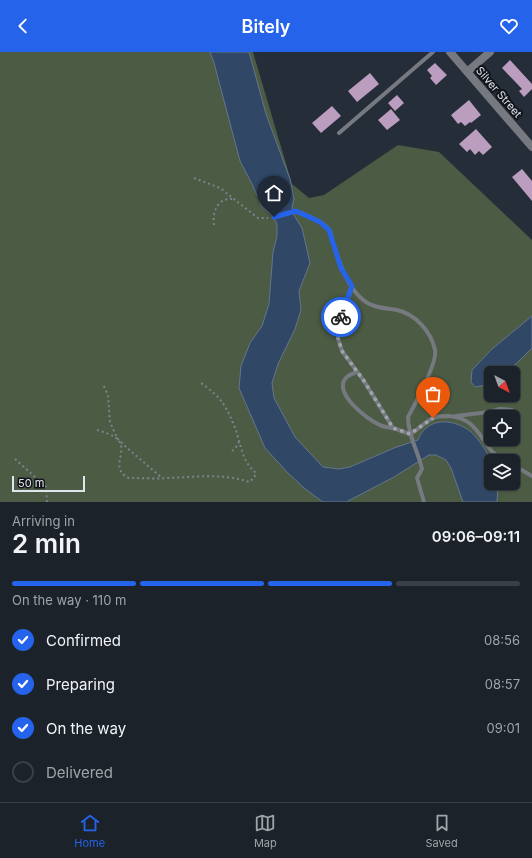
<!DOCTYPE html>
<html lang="en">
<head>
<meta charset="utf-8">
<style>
	:root { --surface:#1c222a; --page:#292f36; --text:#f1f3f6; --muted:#a0a4a8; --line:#3a3f47; --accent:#2563eb }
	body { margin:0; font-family:Inter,sans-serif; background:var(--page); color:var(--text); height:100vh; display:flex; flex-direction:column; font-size:15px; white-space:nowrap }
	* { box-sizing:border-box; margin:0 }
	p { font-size:13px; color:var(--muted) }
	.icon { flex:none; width:22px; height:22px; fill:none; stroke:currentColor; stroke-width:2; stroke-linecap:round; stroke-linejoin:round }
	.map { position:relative; height:450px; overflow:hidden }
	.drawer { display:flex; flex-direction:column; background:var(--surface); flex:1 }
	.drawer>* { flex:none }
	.needle { width:26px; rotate:139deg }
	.controls { position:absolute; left:484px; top:314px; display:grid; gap:8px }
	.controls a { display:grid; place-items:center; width:36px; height:36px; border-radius:6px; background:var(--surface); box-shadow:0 1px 3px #0004,0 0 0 1px var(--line); font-size:20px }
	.scale { position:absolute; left:12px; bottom:10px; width:73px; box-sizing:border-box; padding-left:4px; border:2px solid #dfe5ec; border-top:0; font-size:11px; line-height:14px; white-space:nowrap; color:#dfe5ec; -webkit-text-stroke:3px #11151a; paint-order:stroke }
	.pin { position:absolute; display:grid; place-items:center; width:34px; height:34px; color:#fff; margin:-41px -17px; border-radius:50% 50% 50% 0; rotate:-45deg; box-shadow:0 0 4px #0007 }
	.pin .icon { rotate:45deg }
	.courier { position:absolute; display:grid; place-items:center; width:40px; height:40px; margin:-20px; border:3px solid #2563eb; border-radius:50%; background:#fff; color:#222; box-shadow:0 1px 5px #0007 }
	.headline em { font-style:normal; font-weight:600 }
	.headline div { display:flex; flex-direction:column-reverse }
	.headline { display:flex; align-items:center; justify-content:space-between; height:68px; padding:0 12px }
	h1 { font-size:26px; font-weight:600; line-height:30px }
	.bar { display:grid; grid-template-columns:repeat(4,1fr); gap:6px 4px; align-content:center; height:48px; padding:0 12px }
	.bar i { height:5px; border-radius:3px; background:var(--line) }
	.bar .active { background:var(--accent) }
	.bar p { grid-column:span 4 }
	ol { padding:0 12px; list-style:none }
	li { display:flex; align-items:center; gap:12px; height:44px }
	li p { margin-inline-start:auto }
	li .icon { padding:4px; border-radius:50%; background:var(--accent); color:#fff; stroke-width:4 }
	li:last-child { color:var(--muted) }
	li i { width:22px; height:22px; border:2px solid var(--line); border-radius:50% }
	header { display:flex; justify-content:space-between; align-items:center; height:52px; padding:0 12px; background:var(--accent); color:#fff; font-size:18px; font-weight:600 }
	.tabs { display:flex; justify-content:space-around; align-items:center; height:56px; border-top:1px solid var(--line); background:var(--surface); font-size:11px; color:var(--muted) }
	.tabs a { display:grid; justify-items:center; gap:2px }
	.tabs .active { color:var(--accent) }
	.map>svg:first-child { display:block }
	.green { fill:#4c5b44; fill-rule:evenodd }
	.water { fill:#304765; stroke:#64768e }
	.building { fill:#bb9dc0 }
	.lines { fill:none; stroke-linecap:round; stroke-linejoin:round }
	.path { stroke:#7c838c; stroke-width:2; stroke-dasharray:2 3; stroke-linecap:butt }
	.lane { stroke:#76797f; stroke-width:4 }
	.street { stroke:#76797f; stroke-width:8 }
	.done { stroke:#9ea5ad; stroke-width:4; stroke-dasharray:0 7.2 }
	.route { stroke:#2563eb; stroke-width:5 }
	.labels { text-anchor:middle; stroke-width:4; stroke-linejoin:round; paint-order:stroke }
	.street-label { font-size:11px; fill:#dfe5ec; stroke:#11151a }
</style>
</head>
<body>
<header><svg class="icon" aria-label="back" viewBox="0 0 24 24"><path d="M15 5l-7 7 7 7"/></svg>Bitely<svg class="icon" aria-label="heart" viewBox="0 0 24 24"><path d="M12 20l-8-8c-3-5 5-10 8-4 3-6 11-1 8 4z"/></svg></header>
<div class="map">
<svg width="532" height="450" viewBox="0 0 532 450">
	<rect width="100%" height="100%" fill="#252d38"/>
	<path class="green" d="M0,0H253L292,132L309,146L324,143L398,93L439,100L532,188V450H0ZM491,321H513V343H491ZM491,365H513V387H491ZM491,409H513V431H491Z"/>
	<path class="water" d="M210,0H249L266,62L290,127L294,147L292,156L294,163L302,176L310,211L299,239L301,258L295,277L278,312L272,331L274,346L295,385L323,415L339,417L350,415L394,396L418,388C427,365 452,366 470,379C475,383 484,395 487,401C492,410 491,421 491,431H498L497,450H463L451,416L446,408L436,403H429L394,425L348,449V450H323L304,436L287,420L265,396L239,336L241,314L250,291L262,274L269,252L273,200L277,184V172L273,164L262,155L252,132L240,109L214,11Z
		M532,264V296L516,312L504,321H491V332L475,335L471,330L472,318L492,297Z"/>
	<path class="building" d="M510,8L532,32V37L524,45L519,39L522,37L502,16Z
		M435,11L447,23L436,33L430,26L432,24L427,18Z
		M370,21L379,32L357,50L348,39Z
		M397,43L404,51L395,59L388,51Z
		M469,48L481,63L471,71L470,70L465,74L461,70L458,72L451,63Z
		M332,54L341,64L321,81L312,71Z
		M391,57L400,68L387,78L378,68Z
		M476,77L492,95L483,103L479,99L475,103L470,97L467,100L459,92Z
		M522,117L532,129V149L512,125Z"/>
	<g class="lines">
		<path class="path" d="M194,126L220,136L258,166H268
			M214,173C212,161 217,146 232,147
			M104,334L108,344L110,370L117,386L127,396L162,426
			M97,378C103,380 110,382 115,385C132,397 107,416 129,426C142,426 156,427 169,426C196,425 223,421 249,430L254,426L256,421C240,408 241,388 233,371C225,351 218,343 201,331
			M232,399L236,395L239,390
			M15,407L46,435L47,450"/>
		<path class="lane" d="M339,81L433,0
			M274,165L296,159C307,164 324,169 330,179C332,184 332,189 334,194C340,212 347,234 362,247C372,256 385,256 397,258C415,262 431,279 435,298C438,310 415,352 408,365C408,384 418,399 422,417L417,426L424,450
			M352,235L338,276V286L342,299L364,329L393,376L410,382C418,378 425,370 433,366C438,364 443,364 448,364C483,366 480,398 505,409
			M357,320C354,321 351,322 348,324C329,339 368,368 380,373C383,375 388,375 392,376
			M456,364L489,360L500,357L512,358
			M513,413L532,424"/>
		<path class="street" d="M450,0L532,95
			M467,20L490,0"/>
	</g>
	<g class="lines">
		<path class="done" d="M341,265L338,276V286L342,299L364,329L393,376L410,382L433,366"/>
		<path class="route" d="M274,165L296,159L320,170L329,178L341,216L352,234L341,265"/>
	</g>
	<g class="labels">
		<g class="street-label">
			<text transform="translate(499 40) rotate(49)" y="4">Silver Street</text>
		</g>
	</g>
</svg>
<div class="controls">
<a><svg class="needle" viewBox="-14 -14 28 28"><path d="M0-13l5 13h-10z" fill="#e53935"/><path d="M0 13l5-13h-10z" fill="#a0a4a8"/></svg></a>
<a><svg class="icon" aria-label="locate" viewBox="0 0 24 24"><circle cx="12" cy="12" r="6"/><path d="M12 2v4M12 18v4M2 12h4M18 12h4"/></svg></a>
<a><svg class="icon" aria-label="layers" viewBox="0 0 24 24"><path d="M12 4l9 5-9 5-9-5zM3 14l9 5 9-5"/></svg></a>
</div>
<div class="scale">50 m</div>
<div class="pin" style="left:433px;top:366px;background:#ea580c"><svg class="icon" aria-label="bag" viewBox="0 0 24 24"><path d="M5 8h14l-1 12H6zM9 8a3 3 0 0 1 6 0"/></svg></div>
<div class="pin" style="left:274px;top:165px;background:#1f2937"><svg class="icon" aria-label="home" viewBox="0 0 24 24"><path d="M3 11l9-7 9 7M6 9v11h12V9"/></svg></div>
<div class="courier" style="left:341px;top:265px"><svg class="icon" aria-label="bike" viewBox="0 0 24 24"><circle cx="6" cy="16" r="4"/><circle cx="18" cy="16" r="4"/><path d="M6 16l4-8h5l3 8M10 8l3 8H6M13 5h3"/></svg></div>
</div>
<section class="drawer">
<div class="headline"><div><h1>2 min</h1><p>Arriving in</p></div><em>09:06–09:11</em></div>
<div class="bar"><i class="active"></i><i class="active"></i><i class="active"></i><i></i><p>On the way · 110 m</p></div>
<ol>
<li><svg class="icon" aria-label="check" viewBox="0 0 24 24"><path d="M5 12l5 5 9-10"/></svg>Confirmed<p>08:56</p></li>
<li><svg class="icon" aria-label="check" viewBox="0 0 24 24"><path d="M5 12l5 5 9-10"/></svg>Preparing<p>08:57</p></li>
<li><svg class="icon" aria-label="check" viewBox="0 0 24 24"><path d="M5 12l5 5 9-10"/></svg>On the way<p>09:01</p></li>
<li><i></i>Delivered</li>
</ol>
</section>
<nav class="tabs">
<a class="active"><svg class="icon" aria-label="home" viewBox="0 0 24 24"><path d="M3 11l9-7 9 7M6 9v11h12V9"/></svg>Home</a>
<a><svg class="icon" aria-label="map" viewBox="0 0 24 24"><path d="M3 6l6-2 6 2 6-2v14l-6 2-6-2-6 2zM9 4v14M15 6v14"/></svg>Map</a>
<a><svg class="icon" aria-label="saved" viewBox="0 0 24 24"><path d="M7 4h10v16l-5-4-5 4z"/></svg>Saved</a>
</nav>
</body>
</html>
